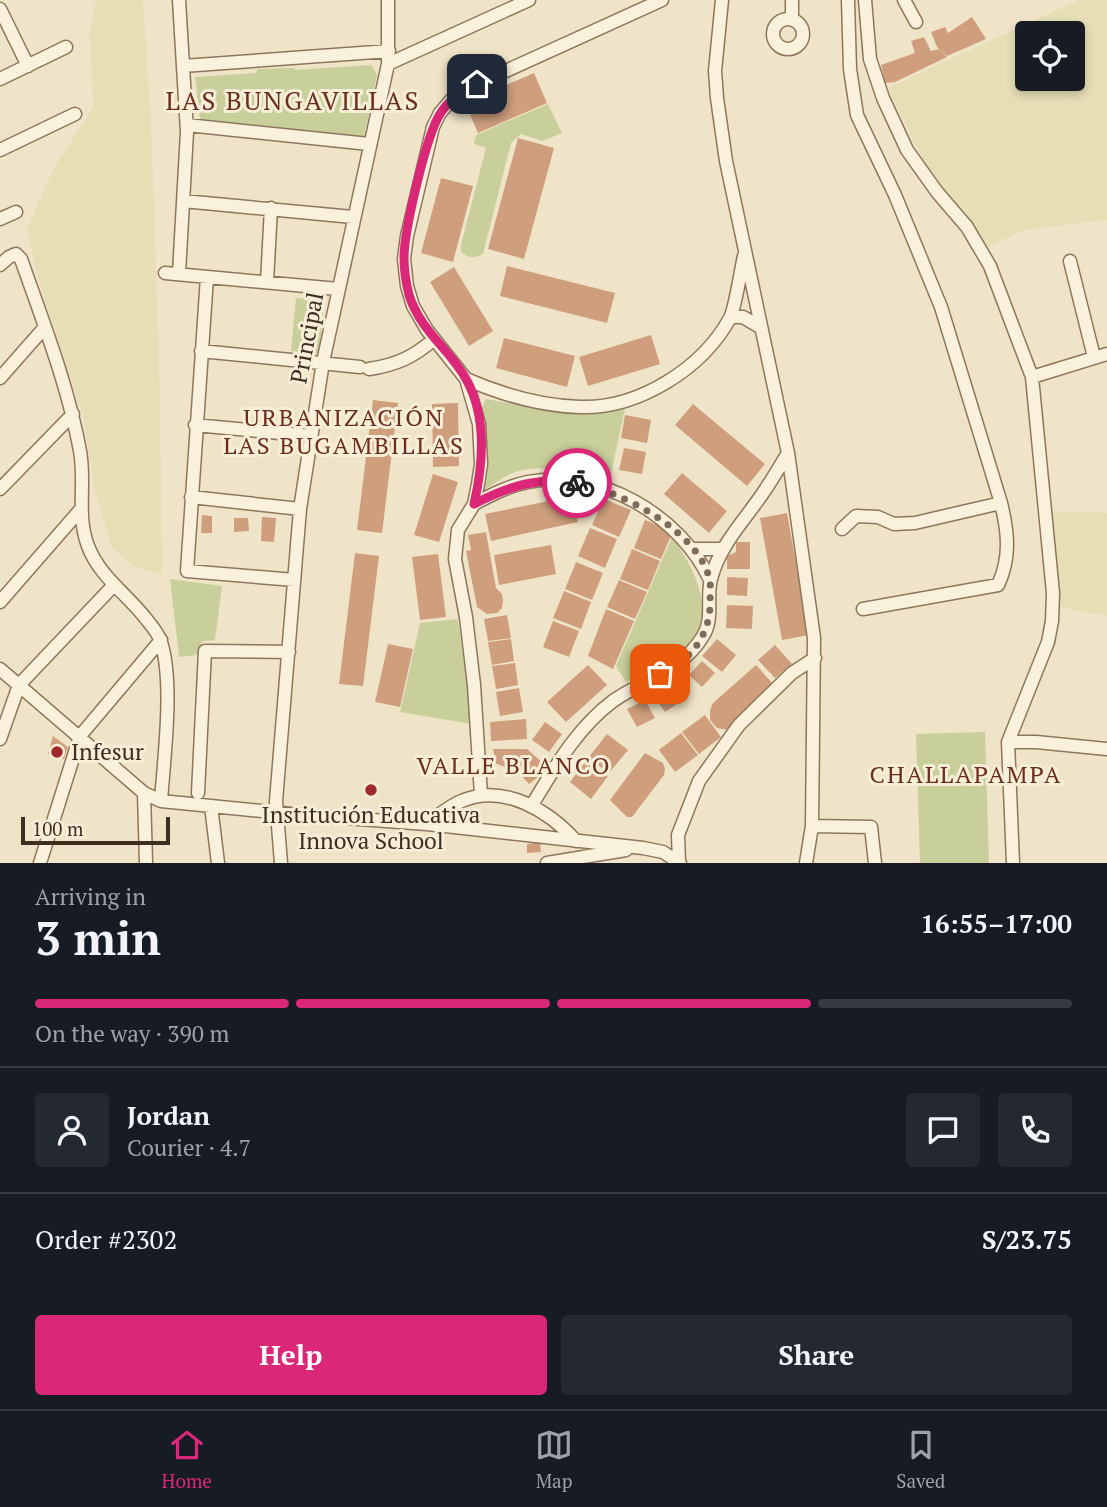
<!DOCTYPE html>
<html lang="en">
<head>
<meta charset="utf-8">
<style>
	:root { --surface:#171b24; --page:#242831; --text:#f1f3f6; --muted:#9ea1a6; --line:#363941; --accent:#db2777 }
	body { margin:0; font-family:"PT Serif",serif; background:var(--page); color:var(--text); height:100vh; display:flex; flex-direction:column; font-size:26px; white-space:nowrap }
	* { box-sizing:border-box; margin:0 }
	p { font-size:23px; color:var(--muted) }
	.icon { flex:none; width:38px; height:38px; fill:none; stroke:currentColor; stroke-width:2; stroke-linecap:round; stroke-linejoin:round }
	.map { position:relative; height:863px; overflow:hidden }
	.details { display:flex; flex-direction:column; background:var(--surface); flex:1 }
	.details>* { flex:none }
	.tools { position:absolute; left:1015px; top:21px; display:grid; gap:14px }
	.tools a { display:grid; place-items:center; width:70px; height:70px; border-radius:7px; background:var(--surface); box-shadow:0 4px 10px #0003; font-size:35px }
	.scale { position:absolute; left:21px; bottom:18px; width:149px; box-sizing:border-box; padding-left:7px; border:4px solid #3d2e20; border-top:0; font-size:19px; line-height:24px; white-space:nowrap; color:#3d2e20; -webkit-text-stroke:5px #f7eed8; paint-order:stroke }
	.pin { position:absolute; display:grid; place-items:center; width:60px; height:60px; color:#fff; margin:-30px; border-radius:14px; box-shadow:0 4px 10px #0006 }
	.courier { position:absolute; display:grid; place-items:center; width:70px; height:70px; margin:-35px; border:5px solid #db2777; border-radius:50%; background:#fff; color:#222; box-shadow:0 2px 9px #0007 }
	.headline em { font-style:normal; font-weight:800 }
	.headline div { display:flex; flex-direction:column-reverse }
	.headline { display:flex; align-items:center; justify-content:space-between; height:119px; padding:0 35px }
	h1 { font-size:46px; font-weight:800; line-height:52px }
	.bar { display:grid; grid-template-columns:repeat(4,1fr); gap:10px 7px; align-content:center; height:84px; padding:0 35px }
	.bar i { height:9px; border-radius:5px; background:var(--line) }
	.bar .selected { background:var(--accent) }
	.bar p { grid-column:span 4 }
	.line { display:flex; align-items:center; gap:18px; padding:0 35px; border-top:2px solid var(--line) }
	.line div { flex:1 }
	.round { display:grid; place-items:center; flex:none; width:74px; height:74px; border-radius:7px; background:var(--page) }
	.primary-button { display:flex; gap:14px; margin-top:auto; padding:14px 35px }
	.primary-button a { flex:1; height:80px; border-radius:7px; background:var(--accent); color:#fff; font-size:28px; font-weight:800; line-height:80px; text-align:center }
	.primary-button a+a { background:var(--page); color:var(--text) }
	.menu { display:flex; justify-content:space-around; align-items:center; height:98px; border-top:2px solid var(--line); background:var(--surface); font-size:19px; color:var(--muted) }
	.menu a { display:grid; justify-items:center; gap:4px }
	.menu .selected { color:var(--accent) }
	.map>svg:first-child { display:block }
	.farmland { fill:#e6deb5; fill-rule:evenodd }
	.green { fill:#c9cf9b }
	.building { fill:#cf9f7d }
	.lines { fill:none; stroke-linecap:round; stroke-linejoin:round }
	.minor-casing { stroke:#8d765c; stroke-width:15 }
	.minor { stroke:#faf1dc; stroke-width:12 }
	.done { stroke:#7c6e5b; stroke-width:7; stroke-dasharray:0 12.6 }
	.route { stroke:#db2777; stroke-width:9 }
	.poi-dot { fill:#9e2a2b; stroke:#f7eed8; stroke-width:2.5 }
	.labels { text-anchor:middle; stroke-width:6; stroke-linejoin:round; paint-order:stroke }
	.street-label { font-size:23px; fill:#3d2e20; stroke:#f7eed8 }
	.poi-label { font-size:23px; fill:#3d2e20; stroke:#f7eed8; text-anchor:start }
	.neighbourhood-label { font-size:24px; letter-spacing:2px; fill:#6b2e1e; stroke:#f7eed8 }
	.quarter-label { font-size:26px; letter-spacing:2px; fill:#6b2e1e; stroke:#f7eed8 }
</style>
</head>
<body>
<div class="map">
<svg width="1107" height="863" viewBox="0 0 1107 863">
	<rect width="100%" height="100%" fill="#f0e4c8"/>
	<path class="farmland" d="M96,0H143L152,145L160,400L162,574L135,567L112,547L95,492L83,416L39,283L27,229L53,170L93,107L90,34Z
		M1079,0H1107V220L1024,230L987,247L924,163L888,88ZM1027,33H1073V79H1027Z
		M1048,511L1107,513V616L1059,607Z"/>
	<path class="green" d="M371,65L377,75L364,137L200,119L195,77L257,73V69L295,68V70Z
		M548,104L562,133L543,141L521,134L511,143L483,254C473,259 469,258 461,252V245L486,148L474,144L476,135Z
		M296,298L324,300L319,354L291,351Z
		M486,399L567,413L626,404L609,483C581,472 548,464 518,471C506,474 494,484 484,490L479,487L485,442L481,409Z
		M672,537C695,569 721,617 682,649C665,663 644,670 626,682L616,666Z
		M170,579L222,586L215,640L203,641L197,655L179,657Z
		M458,619L472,724L400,712L420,623Z
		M985,732L989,863H920L916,734Z"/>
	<path class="building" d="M972,17L986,39L947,56L937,47L931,32L945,27L948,33Z
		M924,37L931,51L939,49L947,57L895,82L885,83L881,65L915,53L911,41Z
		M534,73L547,103L478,133L465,103Z
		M518,138L554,148L524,259L488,249Z
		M441,178L473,186L453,262L421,253Z
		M507,266L615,293L607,323L500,296Z
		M454,267L493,331L469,346L430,282Z
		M651,335L660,364L588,386L579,357Z
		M504,338L575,356L567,387L496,368Z
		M373,400L398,403L382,533L357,530Z
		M458,403L459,466L433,467L432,404Z
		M693,404L765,464L747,486L675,425Z
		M625,415L651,420L647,443L621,438Z
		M624,448L646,452L642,474L619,470Z
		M682,473L727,511L709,533L664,494Z
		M433,474L458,482L439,542L414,535Z
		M573,496L578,522L491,541L485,514Z
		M604,499L631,510L619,537L592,525Z
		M787,513L809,635L782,640L760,518Z
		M202,515L212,516V533H201Z
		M262,517L276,518L274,542L261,541Z
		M234,518H248L249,531L234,532Z
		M645,520L673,531L661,559L634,548Z
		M590,528L617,539L605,568L578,556Z
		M486,532L496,588L502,594L503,601L502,608L497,613L487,614L477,607L466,551L471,550L468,535Z
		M736,542H750V569H727V556L736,552Z
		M551,545L556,574L499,585L494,555Z
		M632,549L660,561L648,590L620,579Z
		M355,553L379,556L363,686L339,684Z
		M438,554L446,617L420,620L412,557Z
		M576,562L603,573L592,600L565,589Z
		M727,577L748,578L747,596L727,595Z
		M619,580L647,592L635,619L607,607Z
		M564,591L591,602L581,629L553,618Z
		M727,605L753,606L752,629L726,628Z
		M606,609L634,621L613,669L588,656Z
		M507,615L511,638L488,641L484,619Z
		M553,621L579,631L569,657L543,647Z
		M511,639L514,661L492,665L488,642Z
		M717,639L736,655L722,672L702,656Z
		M388,644L413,649L400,707L375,702Z
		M775,645L792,664L775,678L758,660Z
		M702,661L715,673L702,687L689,675Z
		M515,663L518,685L496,689L492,666Z
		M588,665L607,685L566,722L547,702Z
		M756,665L773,684L736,723L728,730L717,728L710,720V710L713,703Z
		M671,680L683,700L665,712L652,693Z
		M519,688L523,712L500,716L496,692Z
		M645,700L655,718L637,727L627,709Z
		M705,715L721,737L699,754L682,732Z
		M526,719L527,739L491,741L490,722Z
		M545,722L562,734L549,752L532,740Z
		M681,733L698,755L675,772L659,750Z
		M607,734L628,750L609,773L588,758Z
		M53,736L68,747L64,759L48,754Z
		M493,749H527L545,765L538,777L529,784L517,771H509L503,766L491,762L495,759Z
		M645,753L663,763L665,769L664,775L632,817H627L610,800Z
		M587,760L608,776L591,799L570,782Z
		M540,842L541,852L527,853V844Z"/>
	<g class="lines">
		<g class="minor-casing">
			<path id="minor" d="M179,0L187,132L179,273
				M722,0L715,71L717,98L726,161L788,453L814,638L812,826L806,863
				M792,0V20
				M848,0L850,69L857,115L895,195L941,307L1001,503C1008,532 1011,557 998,585L863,609
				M865,0L870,59L883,98L907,150L937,192L967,227L990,266L1032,377L1053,593L1052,621L1048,642L1008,742L1013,863
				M904,0L916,22
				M0,9L28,66
				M773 34a15 15 0 1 1 30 0a15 15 0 1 1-30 0Z
				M388,64L529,0
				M183,66L389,51
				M0,79L66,47
				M187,125L369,144
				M0,150L75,114
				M183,201L353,217
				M0,219L16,212
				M1070,261L1094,357
				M0,265L9,257L16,254L21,259C43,322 68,385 80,451C86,483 76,515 88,546C99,576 128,595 147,620C152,626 159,635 161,642C174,683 164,757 161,801
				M165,273L338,289
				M207,277L187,571L294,580
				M267,282L271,208
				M731,317H743L760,327
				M201,351L360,367
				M369,369C396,365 414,357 434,339
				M1032,377L1107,354
				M0,378L45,327
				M466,379C503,395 540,406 580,407C638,409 702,369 730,318C735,309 741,269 744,256
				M195,425L311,436
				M0,489L73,414
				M191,497L300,509
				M474,504C491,495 508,486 528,482C600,468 681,516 710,580
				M842,529L856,516L878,517L894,524L915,523L1001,503
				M692,549H723
				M0,602L81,509
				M0,669L144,793L161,801L291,814L427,824L643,848L663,852L680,863
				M0,739L19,685L114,585
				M1008,742H1036L1107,749
				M144,793L146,863
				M198,793L205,651L289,652
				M481,795L474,685L466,617L455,559L458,530L474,504L478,484L481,464L479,424L466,379L427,330L413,306L407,286L404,259L407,236L433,127L440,113L453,98L477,84L662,0
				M532,805C555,767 577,728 613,701C643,680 683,670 703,636C714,619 706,598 711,579C719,546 744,521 763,493C772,480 780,466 788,453
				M211,806L218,863
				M427,824C439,815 450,805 464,800C505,784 549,811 576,841
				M812,826L871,827L875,863
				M40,863L80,736L161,640
				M281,863L276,801L300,509L323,362L388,64V0
				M547,863L626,850
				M679,863L678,835L699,781L739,725L792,673L815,658"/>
		</g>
		<use href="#minor" class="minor"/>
	</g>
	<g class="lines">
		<path class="done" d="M577,483C621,491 702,533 710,582C711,589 710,597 710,604C710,626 700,646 683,660C677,666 667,670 660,674"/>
		<path class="route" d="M477,84C463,92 449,99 440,114C426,136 404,231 404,258C404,271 406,283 409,295C421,332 449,348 466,379C487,416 483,465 474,504C507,487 539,476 577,483"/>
	</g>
	<g class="poi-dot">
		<circle cx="57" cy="752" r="7"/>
		<circle cx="371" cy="790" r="7"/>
	</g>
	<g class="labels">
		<g class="street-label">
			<text transform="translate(307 338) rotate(-79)" y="8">Principal</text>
		</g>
		<g class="poi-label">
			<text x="71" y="760">Infesur</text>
			<text x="371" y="823" text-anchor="middle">Institución Educativa<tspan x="371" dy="26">Innova School</tspan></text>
		</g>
		<g class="neighbourhood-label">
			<text x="344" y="426">URBANIZACIÓN<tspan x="344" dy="28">LAS BUGAMBILLAS</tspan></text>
			<text x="514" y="774">VALLE BLANCO</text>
			<text x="966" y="783">CHALLAPAMPA</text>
		</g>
		<g class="quarter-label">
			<text x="293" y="110">LAS BUNGAVILLAS</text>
		</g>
	</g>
</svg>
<div class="tools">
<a><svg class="icon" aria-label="locate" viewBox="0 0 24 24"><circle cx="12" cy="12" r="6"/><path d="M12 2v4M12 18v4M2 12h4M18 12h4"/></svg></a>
</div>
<div class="scale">100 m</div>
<div class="pin" style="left:660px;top:674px;background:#ea580c"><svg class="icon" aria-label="bag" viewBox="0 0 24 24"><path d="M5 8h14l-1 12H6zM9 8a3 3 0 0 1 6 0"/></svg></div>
<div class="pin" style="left:477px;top:84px;background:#1f2937"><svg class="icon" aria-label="home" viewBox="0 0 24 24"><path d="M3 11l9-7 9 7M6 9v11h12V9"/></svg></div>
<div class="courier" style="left:577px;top:483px"><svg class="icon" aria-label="bike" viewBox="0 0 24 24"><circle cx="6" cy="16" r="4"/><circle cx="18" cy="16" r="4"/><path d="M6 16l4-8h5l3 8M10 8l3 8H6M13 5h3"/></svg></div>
</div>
<section class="details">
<div class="headline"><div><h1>3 min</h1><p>Arriving in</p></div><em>16:55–17:00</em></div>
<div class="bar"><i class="selected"></i><i class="selected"></i><i class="selected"></i><i></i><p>On the way · 390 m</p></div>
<div class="line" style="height:126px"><a class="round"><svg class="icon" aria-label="person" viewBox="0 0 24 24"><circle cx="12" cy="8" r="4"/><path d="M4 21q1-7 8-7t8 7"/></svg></a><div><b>Jordan</b><p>Courier · 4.7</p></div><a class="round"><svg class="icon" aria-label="chat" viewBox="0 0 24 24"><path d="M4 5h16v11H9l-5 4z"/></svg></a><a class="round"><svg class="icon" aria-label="phone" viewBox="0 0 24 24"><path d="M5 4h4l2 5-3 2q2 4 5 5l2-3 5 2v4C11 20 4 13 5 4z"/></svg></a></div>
<div class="line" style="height:91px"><div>Order #2302</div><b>S/23.75</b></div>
<div class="primary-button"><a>Help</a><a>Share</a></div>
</section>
<nav class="menu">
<a class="selected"><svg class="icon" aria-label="home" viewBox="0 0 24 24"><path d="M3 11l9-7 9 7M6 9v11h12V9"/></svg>Home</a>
<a><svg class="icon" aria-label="map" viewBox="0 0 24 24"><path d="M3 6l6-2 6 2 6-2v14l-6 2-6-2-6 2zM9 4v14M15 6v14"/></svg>Map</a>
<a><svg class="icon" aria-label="saved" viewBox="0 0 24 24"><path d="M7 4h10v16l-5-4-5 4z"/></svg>Saved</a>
</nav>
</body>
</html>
